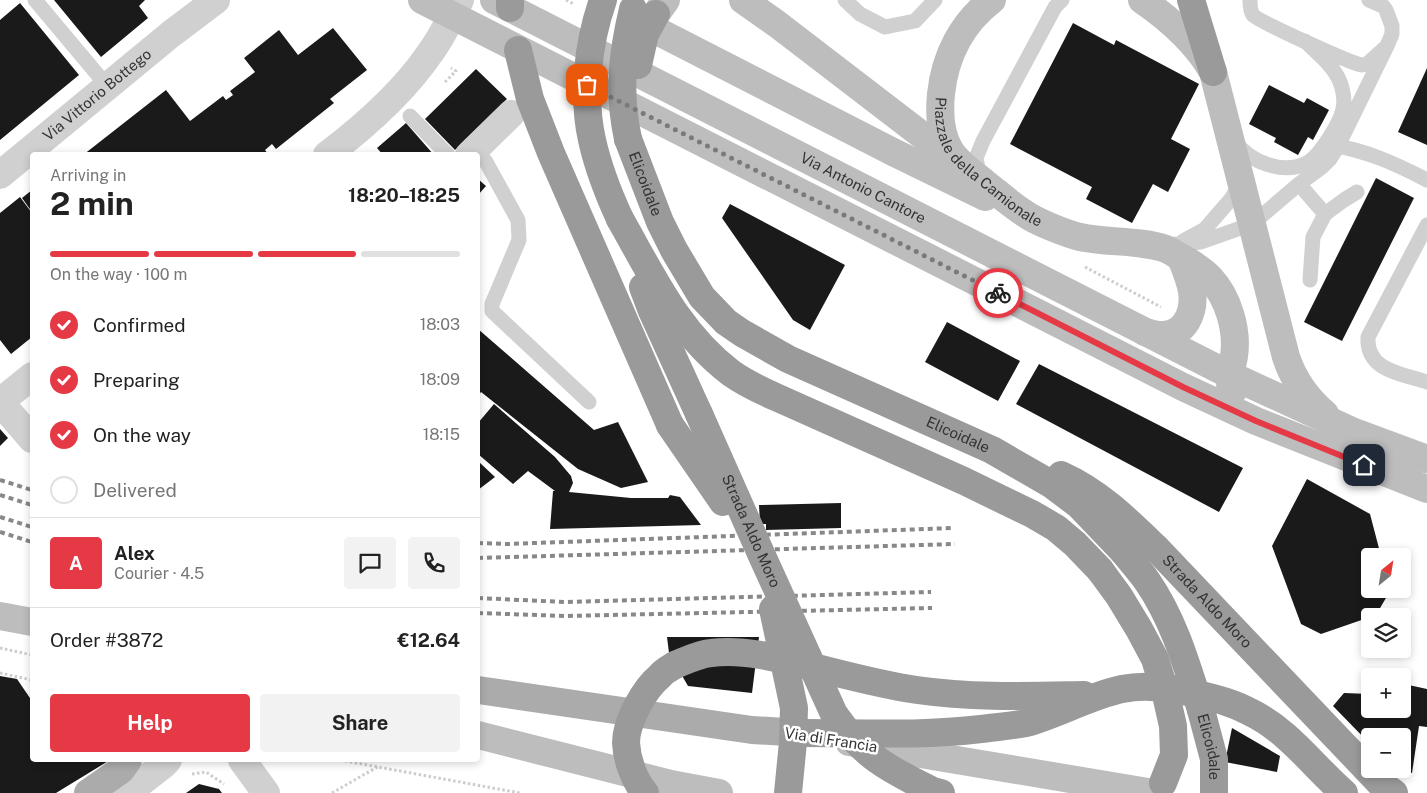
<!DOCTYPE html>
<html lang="en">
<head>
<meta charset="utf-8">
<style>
	:root { --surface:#fff; --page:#f2f2f2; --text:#222; --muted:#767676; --line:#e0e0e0; --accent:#e63946 }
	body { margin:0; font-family:"Public Sans",sans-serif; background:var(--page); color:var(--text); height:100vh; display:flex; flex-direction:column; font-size:19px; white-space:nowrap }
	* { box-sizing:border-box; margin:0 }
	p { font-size:16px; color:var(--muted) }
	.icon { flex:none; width:28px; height:28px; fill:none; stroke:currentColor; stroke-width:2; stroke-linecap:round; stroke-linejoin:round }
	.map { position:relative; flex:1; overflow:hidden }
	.side { position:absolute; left:30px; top:152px; width:450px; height:610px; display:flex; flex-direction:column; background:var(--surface); border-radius:5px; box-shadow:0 2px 8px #0003 }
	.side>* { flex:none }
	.needle { width:32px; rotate:30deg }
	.buttons { position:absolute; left:1361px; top:548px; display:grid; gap:10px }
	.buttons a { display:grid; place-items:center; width:50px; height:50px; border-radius:5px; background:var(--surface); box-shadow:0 2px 8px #0003; font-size:25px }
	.pin { position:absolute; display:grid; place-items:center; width:42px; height:42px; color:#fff; margin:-21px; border-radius:10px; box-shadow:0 2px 8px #0006 }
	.courier { position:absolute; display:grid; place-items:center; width:50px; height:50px; margin:-25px; border:4px solid #e63946; border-radius:50%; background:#fff; color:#222; box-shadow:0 1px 6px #0007 }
	.summary em { font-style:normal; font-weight:700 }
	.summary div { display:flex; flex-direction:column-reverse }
	.summary { display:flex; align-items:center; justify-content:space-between; height:85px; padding:0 20px }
	h1 { font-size:32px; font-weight:700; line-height:38px }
	.bar { display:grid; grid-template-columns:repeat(4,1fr); gap:8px 5px; align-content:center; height:60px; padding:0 20px }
	.bar i { height:6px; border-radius:4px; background:var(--line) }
	.bar .current { background:var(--accent) }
	.bar p { grid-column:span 4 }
	.line { display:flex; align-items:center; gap:12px; padding:0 20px; border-top:1px solid var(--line) }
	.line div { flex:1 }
	.round { display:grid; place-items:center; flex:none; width:52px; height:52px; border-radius:5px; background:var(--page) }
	ol { padding:0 20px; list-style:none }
	li { display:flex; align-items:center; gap:15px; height:55px }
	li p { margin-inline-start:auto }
	li .icon { padding:5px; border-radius:50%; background:var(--accent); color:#fff; stroke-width:4 }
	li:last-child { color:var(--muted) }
	li i { width:28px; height:28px; border:2px solid var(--line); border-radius:50% }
	.action { display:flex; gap:10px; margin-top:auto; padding:10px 20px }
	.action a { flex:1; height:58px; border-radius:5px; background:var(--accent); color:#fff; font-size:20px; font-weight:700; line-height:58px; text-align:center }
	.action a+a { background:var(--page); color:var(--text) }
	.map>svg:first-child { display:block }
	.building { fill:#1a1a1a }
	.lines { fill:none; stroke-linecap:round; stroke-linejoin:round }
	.path { stroke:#cdcdcd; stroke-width:3; stroke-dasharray:2.5 2.5; stroke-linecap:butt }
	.lane { stroke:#d0d0d0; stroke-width:15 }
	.street { stroke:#d0d0d0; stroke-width:28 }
	.secondary { stroke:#bdbdbd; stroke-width:28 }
	.primary { stroke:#ababab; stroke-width:28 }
	.highway { stroke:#9a9a9a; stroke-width:28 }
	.rail { stroke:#888; stroke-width:4; stroke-dasharray:5 4; stroke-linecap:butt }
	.highway-bridge { stroke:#9a9a9a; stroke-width:28 }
	.done { stroke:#7a7a7a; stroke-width:5; stroke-dasharray:0 9 }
	.route { stroke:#e63946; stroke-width:6 }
	.labels { text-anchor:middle; stroke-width:5; stroke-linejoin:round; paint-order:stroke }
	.street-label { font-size:15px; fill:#333; stroke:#fff }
</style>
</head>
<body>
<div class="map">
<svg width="1427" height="793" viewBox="0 0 1427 793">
	<rect width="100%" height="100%" fill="#fff"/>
	<path class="building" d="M54,0H145L139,6L148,18L101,57Z
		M20,3L79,75L0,140V20Z
		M1073,23L1114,45L1116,40L1199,84L1171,139L1190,149L1168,192L1153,184L1132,223L1086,199L1092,187L1010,144Z
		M333,28L367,70L330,99L334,103L276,149L272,144L265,150L268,154L267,155H83L166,90L190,121L223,96L226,100L233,95L230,91L255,72L244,58L279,30L298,55Z
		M1427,68V145L1398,132Z
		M476,69L507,99L455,150L425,119Z
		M1269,85L1304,103L1307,98L1329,110L1313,140L1308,137L1298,155L1274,142L1276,138L1249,124Z
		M406,123L434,155H383L377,148Z
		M1376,178L1414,198L1342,341L1304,322Z
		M478,179L486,186L478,195Z
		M32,190V212L22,198Z
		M20,197L32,213V337L11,354L0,340V213Z
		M730,204L845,265L810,330L793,320L722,218Z
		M947,322L1020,361L998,401L925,362Z
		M478,329L594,430L618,422L648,482L621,488L578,469L481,392L478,396Z
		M1039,364L1243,468L1219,512L1016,404Z
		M494,404L555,457L571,476L573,483L569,492L631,498H668L670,495L680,497L701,525L550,529L553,491H555L528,471L513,484L478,454V423Z
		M0,429L8,438L0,446Z
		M479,462L495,477L478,490V463Z
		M1307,479L1370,514L1381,556H1370V589H1389L1390,591L1376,615L1321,634L1301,624L1272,546Z
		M841,503V528L766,530V524H760L759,505Z
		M667,637H759L752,693L688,686L669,653Z
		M0,676L17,679L32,701V760H110L56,793H0Z
		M1404,684L1427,689V727L1419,726L1412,773L1398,771L1395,769H1402V736H1370V744L1333,706L1344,693L1370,694V709H1402V685Z
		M1232,728L1280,756L1277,772L1225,762Z
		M199,784L219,789L222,793H186Z"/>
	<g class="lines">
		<path class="path" d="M566,0L574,4
			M445,82L456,71L451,68
			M1085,267L1161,307
			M0,648L32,655
			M0,673L32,680
			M340,760L520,793
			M192,774L206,772L224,784
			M332,793L379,766"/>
		<path class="lane" d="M35,0L108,87
			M845,0L860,14L885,27L915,21L935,0
			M1250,0C1250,5 1250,11 1253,15C1258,21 1352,64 1362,65L1367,64L1387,46L1392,34V26L1386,10L1383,6L1369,0
			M410,116L448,155
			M1235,141C1249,162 1283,175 1307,163C1320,156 1340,123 1343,109C1345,100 1343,90 1340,82C1334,66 1317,53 1305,41
			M1330,145C1366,150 1396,164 1427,180
			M475,149L486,162L518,220L519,240L492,304V311L589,402
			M980,179L976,158L983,141L1055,7L1062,0
			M1299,184L1325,214L1313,237L1310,280
			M1325,214L1344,200L1357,192
			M1427,225L1368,337C1366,371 1402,374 1427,382
			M1183,241L1205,229L1231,199L1241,182
			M1166,245L1201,242L1252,224L1299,184L1322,167L1330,159L1338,146L1387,46"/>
		<g class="street">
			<path d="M327,155C365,126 403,93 430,53C442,37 451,18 460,0"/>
			<path d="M469,155L511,114"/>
			<path id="s1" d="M0,175L171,34L216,0"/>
			<path d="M0,402L32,439"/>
			<path d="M0,402L32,376"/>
			<path d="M242,760L266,793"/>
			<path d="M127,793L162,766L168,760"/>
		</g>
		<g class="secondary">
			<path d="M422,0L1183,387L1256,421L1427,489"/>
			<path id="s2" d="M494,0L1230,375L1354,432L1427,459"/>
			<path d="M743,0L777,24L953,159"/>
			<path id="s3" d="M992,0C962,23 945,56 941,94C939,114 940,135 951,152C960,165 973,173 985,183C998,193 1010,204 1024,213C1034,221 1067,234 1080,237C1108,243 1139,240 1166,249C1173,252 1179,257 1186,260C1194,265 1204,271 1210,278C1228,297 1238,330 1234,356C1232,369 1227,380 1232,393"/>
			<path d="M1142,0C1171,20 1196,42 1213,72L1286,357C1294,381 1306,398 1325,414"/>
			<path d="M656,14L666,0"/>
			<path d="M663,34L893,152L985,197"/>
			<path d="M1145,332C1150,333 1156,335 1161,335C1185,336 1195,312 1192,291C1190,280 1185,268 1181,258"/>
			<path d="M0,616L32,622"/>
			<path d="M478,735L671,784L719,793"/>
			<path d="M849,742L1154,793"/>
		</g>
		<path class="primary" d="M478,690L752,730L803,733
			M88,793L121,770L128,760"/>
		<g class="highway">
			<path d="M510,0V8"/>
			<path d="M1191,0L1213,72"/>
			<path d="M518,50L530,99L551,153L670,425"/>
			<path id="s4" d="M628,139L660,222L674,250L702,297L726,322L742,333L788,359L992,450L1051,484L1079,505L1123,551"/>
			<path d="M620,219C652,275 678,333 731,373C745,383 762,391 778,398L964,481L1032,514L1056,528L1075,544L1100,570"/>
			<path d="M643,287L652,311L699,414"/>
			<path d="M1061,475C1099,492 1127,520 1156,548"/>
			<path d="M675,665C687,660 699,654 711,653C744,649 778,658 809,666C845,675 881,685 917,690C973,698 1028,696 1084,695"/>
			<path id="s5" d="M1201,710L1214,759V793"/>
			<path d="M803,733C862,733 922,736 981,729C996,727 1011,726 1026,723C1059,714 1089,696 1122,689C1146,684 1169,688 1193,693C1213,698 1232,702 1250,712C1288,730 1313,766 1344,793"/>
		</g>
		<path class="rail" d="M0,480L32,490
			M0,495L32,505
			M0,517L32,527
			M0,532L32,542
			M478,543L507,544L954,528
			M478,558L955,544
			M478,598L565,602L931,592
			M478,613L565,616L932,608"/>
		<g class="highway-bridge">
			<path d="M603,0C588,43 582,95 592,140C598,167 608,193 620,219"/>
			<path d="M638,65L645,34L656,14"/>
			<path d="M628,139C618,93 622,55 633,9"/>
			<path id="s6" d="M699,414L763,558L834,714C863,756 888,769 933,791L941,793"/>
			<path d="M670,425L723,502"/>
			<path id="s7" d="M1156,548L1379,782L1394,793"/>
			<path d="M1123,551C1131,561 1140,571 1147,581C1174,620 1187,666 1201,710"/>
			<path d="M1100,570L1119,596L1139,629L1155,659L1166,695L1173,726L1174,755L1163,783"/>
			<path d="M773,609L794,708L793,742L788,793"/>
			<path d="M645,793C634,780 627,760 626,743C626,722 644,689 660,676C664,671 670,668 675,665"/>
		</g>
	</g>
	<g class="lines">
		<path class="done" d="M587,85L998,293"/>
		<path class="route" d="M998,293L1183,387L1256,421L1364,465"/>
	</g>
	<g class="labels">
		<g class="street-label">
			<text dy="5" stroke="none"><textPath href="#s1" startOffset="126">Via Vittorio Bottego</textPath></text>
			<text dy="5" stroke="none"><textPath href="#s3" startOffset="199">Piazzale della Camionale</textPath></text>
			<text dy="5" stroke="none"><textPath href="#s4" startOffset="48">Elicoidale</textPath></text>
			<text dy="5" stroke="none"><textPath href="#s2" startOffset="414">Via Antonio Cantore</textPath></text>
			<text dy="5" stroke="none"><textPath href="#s4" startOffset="468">Elicoidale</textPath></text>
			<text dy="5" stroke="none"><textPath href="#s6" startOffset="128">Strada Aldo Moro</textPath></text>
			<text dy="5" stroke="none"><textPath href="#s7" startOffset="74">Strada Aldo Moro</textPath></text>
			<text transform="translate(831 740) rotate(9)" y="5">Via di Francia</text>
			<text dy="5" stroke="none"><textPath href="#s5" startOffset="38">Elicoidale</textPath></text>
		</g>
	</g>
</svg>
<div class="buttons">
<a><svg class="needle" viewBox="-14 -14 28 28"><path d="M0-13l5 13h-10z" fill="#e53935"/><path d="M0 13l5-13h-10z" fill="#767676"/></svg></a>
<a><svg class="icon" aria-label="layers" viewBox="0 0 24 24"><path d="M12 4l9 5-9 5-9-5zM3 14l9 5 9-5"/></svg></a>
<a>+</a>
<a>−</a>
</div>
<div class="pin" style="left:587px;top:85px;background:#ea580c"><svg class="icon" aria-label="bag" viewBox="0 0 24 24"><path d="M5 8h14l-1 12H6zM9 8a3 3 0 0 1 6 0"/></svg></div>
<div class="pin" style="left:1364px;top:465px;background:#1f2937"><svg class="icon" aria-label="home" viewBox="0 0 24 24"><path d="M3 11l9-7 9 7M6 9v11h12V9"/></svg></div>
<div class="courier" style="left:998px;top:293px"><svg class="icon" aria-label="bike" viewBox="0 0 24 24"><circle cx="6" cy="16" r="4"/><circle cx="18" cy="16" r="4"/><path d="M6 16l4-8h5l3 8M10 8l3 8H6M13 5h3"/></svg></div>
<section class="side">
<div class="summary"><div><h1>2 min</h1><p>Arriving in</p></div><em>18:20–18:25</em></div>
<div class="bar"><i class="current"></i><i class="current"></i><i class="current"></i><i></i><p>On the way · 100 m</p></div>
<ol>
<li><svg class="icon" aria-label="check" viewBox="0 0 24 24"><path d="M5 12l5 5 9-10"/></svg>Confirmed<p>18:03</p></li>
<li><svg class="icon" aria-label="check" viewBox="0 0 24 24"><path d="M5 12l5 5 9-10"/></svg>Preparing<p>18:09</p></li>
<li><svg class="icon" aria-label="check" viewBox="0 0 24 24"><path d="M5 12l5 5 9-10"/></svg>On the way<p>18:15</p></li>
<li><i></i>Delivered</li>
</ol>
<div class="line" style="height:90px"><b class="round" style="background:var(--accent);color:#fff">A</b><div><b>Alex</b><p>Courier · 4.5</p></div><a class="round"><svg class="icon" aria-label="chat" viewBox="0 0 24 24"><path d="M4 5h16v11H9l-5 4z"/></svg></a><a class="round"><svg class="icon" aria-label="phone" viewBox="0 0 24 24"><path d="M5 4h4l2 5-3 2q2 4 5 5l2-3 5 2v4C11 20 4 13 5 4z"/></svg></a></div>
<div class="line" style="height:65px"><div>Order #3872</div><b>€12.64</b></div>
<div class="action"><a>Help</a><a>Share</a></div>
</section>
</div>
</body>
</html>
